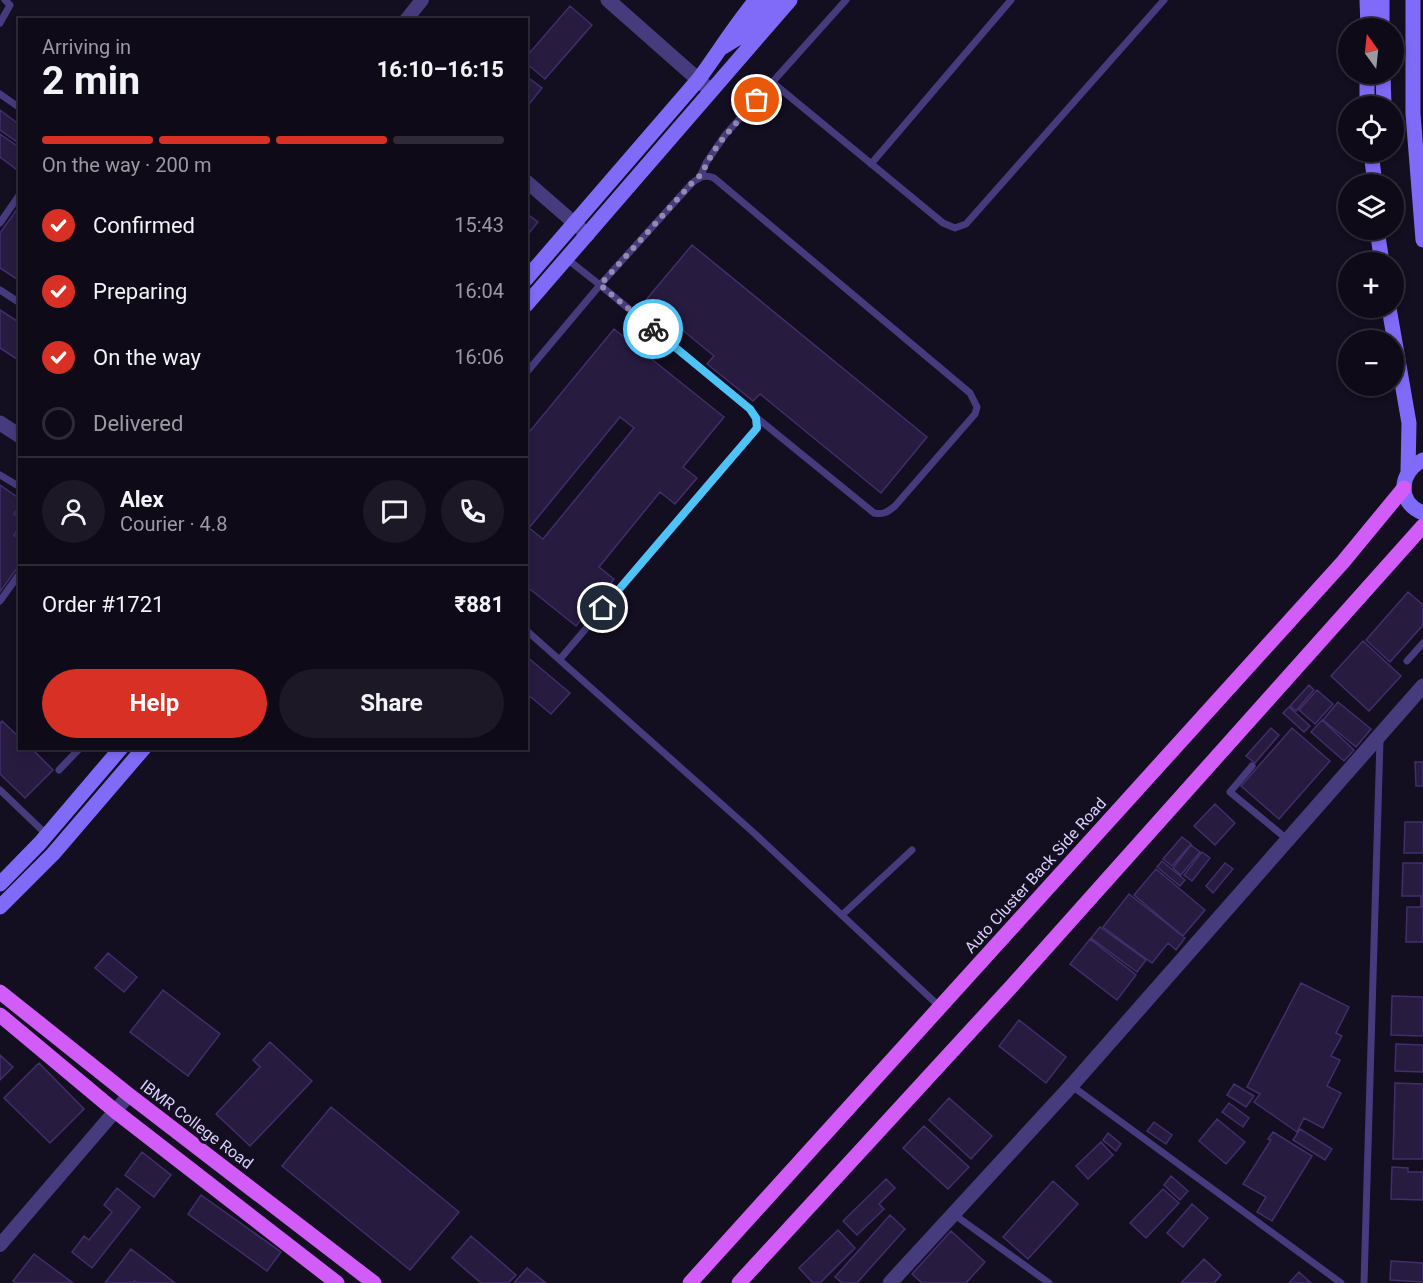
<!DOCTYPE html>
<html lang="en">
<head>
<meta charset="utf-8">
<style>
	:root { --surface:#0e0a18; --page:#1c1825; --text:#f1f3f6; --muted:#9b9aa2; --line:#2e2b37; --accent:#d93025 }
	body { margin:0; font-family:Roboto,sans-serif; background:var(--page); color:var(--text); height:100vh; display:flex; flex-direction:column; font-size:22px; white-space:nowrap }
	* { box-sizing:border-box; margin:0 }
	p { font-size:20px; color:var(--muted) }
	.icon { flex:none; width:33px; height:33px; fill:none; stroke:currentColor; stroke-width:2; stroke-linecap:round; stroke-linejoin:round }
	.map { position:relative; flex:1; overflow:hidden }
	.panel { position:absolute; left:18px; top:18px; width:510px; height:732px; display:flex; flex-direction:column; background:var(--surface); border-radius:0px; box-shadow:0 3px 9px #0003,0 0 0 2px var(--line) }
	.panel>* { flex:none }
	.needle { width:39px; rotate:345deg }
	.controls { position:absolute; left:1338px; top:18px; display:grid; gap:12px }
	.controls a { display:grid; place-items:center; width:66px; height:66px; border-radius:50%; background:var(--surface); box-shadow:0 3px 9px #0003,0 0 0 2px var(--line); font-size:30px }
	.pin { position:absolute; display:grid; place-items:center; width:51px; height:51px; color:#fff; margin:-26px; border:3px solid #fff; border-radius:50%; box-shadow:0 2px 6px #0007 }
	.courier { position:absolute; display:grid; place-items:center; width:60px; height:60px; margin:-30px; border:4px solid #4fc3f7; border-radius:50%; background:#fff; color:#222; box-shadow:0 2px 8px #0007 }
	.summary em { font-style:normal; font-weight:700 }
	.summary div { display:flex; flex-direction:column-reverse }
	.summary { display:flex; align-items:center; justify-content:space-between; height:102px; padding:0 24px }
	h1 { font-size:39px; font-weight:700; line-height:45px }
	.bar { display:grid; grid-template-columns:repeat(4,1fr); gap:9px 6px; align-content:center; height:72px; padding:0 24px }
	.bar i { height:8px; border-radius:4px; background:var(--line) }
	.bar .on { background:var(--accent) }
	.bar p { grid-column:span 4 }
	.line { display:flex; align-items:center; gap:15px; padding:0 24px; border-top:2px solid var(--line) }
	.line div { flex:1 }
	.round { display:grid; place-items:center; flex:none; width:63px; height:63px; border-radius:32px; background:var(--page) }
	ol { padding:0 24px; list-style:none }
	li { display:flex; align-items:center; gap:18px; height:66px }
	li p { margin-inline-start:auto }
	li .icon { padding:6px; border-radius:50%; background:var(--accent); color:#fff; stroke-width:4 }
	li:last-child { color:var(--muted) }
	li i { width:33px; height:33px; border:3px solid var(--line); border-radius:50% }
	.cta { display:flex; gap:12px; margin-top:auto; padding:12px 24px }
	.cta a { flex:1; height:69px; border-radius:36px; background:var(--accent); color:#fff; font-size:24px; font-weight:700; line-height:69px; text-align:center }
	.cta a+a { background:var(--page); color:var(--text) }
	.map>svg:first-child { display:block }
	.building { fill:#271b40; stroke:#422e6b; stroke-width:1.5; fill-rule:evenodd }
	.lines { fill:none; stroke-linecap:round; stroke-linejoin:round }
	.service { stroke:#463b7d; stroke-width:7 }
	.minor { stroke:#463b7d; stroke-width:14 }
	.tertiary { stroke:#463b7d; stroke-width:15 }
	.secondary { stroke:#806bf8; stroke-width:15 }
	.primary { stroke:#d15cf8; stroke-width:15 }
	.done { stroke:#948bb0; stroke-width:6; stroke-dasharray:0 10.8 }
	.route { stroke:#4fc3f7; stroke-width:8 }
	.labels { text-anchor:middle; stroke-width:6; stroke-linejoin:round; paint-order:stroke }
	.street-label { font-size:16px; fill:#dacffd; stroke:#130e20 }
</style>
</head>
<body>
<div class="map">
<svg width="1423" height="1283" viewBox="0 0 1423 1283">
	<rect width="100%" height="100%" fill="#130e20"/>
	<path class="building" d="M570,6L592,25L545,79L526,63V57Z
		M526,76L542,88L526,108Z
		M0,110L20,125V144L0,130Z
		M0,134L20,148V165L16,169L0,157Z
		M20,205V281L0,268V233Z
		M526,213L538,222L526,237Z
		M692,245L927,437L881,493L760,394L753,401L707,364L714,356L646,300Z
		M0,310L20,323V361L0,348Z
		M614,329L724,417L683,467L697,478L675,504L660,492L599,567L614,579L576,626L526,586V436ZM620,417L634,428L543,539L529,528Z
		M0,485L20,499V506L14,514L20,519V527L14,535L20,539V564L0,592Z
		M1408,592L1423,605V625L1390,662L1366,640Z
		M1363,641L1401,676L1369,711L1331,676Z
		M526,656L570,693L551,714L526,693Z
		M1309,685L1314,690L1296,711L1290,706Z
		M1317,690L1333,704L1315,724L1299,710Z
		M1338,702L1371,729L1356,747L1323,720Z
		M1289,707L1310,726L1304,732L1283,713Z
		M1322,720L1354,750L1344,761L1311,732Z
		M2,721L20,738V748H31L53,770L25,798L0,774V723Z
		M1271,728L1279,735L1255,763L1246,756Z
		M1292,728L1330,761L1279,819L1241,786Z
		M1415,762H1423V786H1416Z
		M1215,804L1235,823L1215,845L1194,826Z
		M1405,822H1423V853H1404Z
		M1182,837L1191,844L1172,866L1163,859Z
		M1191,845L1200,852L1181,875L1173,868Z
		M1202,852L1210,858L1192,881L1184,875Z
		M1162,861L1185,880L1180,886L1157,867Z
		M1225,863L1233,869L1213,893L1206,886Z
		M1403,863H1423V906H1421V896H1402Z
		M1156,869L1205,910L1183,936L1134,895Z
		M1129,894L1185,938L1176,950L1168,943L1152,963L1103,927Z
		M1407,907H1423V942H1406Z
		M1100,927L1146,960L1137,972L1091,938Z
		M1090,939L1136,975L1117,1000L1070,964Z
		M108,953L137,977L124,992L95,968Z
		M1301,983L1349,1007L1336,1033L1342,1036L1331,1056L1340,1060L1327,1086L1341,1093L1323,1128L1304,1118L1297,1132L1254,1102L1260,1094L1247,1087Z
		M163,990L220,1034L188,1076L130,1032Z
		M1392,996L1423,997V1036L1391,1035Z
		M1019,1020L1066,1057L1046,1083L999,1046Z
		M270,1042L312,1081L250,1146L216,1114L260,1067L253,1060Z
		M1396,1044L1423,1045V1072L1395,1071Z
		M0,1055L13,1067L0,1080Z
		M39,1063L84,1109L50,1143L4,1098Z
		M1395,1083L1423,1084V1159H1393Z
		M1234,1084L1254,1096L1246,1107L1227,1095Z
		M949,1098L992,1136L971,1159L929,1120Z
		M1229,1103L1249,1118L1243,1127L1222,1112Z
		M331,1107L459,1212L410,1270L282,1166Z
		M1217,1119L1245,1142L1226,1164L1199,1141Z
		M1154,1122L1172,1135L1166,1144L1147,1131Z
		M924,1126L969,1167L948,1189L903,1148Z
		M1300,1129L1332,1149L1325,1160L1293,1140Z
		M1273,1132L1312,1156L1272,1221L1257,1212L1266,1197L1243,1184L1271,1140L1268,1139Z
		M1108,1133L1121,1144L1116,1151L1103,1140Z
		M1101,1142L1113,1155L1088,1179L1076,1166Z
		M142,1152L171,1175L154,1197L125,1175Z
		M1392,1167L1408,1168V1172H1423V1200L1391,1199Z
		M1171,1176L1188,1191L1180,1200L1164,1185Z
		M886,1179L895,1188L879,1204L884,1209L857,1235L843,1221Z
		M1053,1181L1078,1204L1028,1259L1003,1237Z
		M117,1188L140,1207L92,1268L72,1252L84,1236L89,1240L112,1212L104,1205Z
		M1163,1189L1179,1203L1146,1238L1130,1223Z
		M201,1195L281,1252L267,1271L188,1214Z
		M1192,1204L1208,1218L1183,1247L1167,1233Z
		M890,1215L905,1229L857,1283H842L835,1277Z
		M838,1230L855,1248L820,1283H813L799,1268Z
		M951,1231L985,1262L966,1283H922L912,1274Z
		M471,1236L516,1275L508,1283H481L452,1258Z
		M131,1249L175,1283H138L135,1281L133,1283H105Z
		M34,1254L73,1283H16L13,1281Z
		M1204,1259L1221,1275L1214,1283H1181Z
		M1391,1261L1423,1263V1282L1390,1280Z
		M527,1268L546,1283H514Z
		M1299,1272L1311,1283H1289Z"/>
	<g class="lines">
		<path class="service" d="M0,23L10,5L5,0
			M772,82L943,223L955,228L966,224L1164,0
			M0,94L20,108
			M871,164L1011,0
			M700,177L706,163L725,135L846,0
			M0,223L20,194
			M567,259L600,285L692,183C700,177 705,174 714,178L970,393L977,407L975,414L895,506C888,512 883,515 874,513L757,418
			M0,290L20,303
			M526,373L600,285L750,409L757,418V428L747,440L560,659
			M0,475L20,487
			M0,601L20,573
			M526,630L754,833L940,1007
			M1407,661L1423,643
			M1252,766L1230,792L1288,840
			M59,770L80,748
			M0,790L47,835
			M842,915L912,850
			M1072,1086L1341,1283
			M952,1213L1049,1283
			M1364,1283L1380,740"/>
		<path class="minor" d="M406,20L422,0
			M526,181L588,235
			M0,1245L129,1095"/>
		<path class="tertiary" d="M608,0L711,91
			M0,423L20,436
			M890,1283L1072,1085L1423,686"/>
		<path class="secondary" d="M1367,0L1368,28
			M1382,0V28
			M1413,0V114L1423,240
			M723,47L744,34L773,0
			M1383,74L1384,106
			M1367,106V74
			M1371,152L1375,184
			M1377,230L1382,262
			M526,279L698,80C718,53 735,25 756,0
			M526,305L790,0
			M1389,308L1409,423L1408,471
			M1423,460C1399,472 1396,502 1423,513
			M0,884L40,843L121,748
			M0,907L53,854L144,748"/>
		<path class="primary" d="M0,992L129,1095L374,1283
			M0,1015L115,1111L337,1283
			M690,1283L1343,562L1404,488
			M739,1283L1011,987L1423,526"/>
	</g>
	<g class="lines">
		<path class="done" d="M653,329L600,285L692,183C704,175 707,160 716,148C728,131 743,116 757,100"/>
		<path class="route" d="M603,608L757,428L756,418L750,409L653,329"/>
	</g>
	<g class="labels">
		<g class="street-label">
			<text transform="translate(1035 875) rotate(-48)" y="6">Auto Cluster Back Side Road</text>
			<text transform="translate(197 1124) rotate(37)" y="6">IBMR College Road</text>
		</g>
	</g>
</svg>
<div class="controls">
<a><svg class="needle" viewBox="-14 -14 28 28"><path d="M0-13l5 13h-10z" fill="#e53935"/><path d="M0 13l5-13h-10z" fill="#9b9aa2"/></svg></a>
<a><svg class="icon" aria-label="locate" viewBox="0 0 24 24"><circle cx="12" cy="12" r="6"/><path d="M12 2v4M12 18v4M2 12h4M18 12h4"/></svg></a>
<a><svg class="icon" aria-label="layers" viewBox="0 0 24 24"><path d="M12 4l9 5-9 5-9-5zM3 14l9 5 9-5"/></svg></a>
<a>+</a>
<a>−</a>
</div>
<div class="pin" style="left:757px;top:100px;background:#ea580c"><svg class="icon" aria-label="bag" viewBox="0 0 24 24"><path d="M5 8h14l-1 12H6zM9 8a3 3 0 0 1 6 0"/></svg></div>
<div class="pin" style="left:603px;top:608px;background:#1f2937"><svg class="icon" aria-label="home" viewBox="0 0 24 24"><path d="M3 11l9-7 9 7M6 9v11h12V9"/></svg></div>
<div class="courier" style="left:653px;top:329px"><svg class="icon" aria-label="bike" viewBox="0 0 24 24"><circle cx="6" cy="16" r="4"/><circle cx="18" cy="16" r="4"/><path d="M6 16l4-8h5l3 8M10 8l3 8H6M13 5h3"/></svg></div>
<section class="panel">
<div class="summary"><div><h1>2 min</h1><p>Arriving in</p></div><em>16:10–16:15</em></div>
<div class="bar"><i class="on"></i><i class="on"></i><i class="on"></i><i></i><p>On the way · 200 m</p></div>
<ol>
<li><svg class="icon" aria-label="check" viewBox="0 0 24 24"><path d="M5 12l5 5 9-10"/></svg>Confirmed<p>15:43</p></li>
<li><svg class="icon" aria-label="check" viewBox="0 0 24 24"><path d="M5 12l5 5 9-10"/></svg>Preparing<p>16:04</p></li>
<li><svg class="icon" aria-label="check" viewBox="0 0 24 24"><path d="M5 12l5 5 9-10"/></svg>On the way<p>16:06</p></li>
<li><i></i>Delivered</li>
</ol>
<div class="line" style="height:108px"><a class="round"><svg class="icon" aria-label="person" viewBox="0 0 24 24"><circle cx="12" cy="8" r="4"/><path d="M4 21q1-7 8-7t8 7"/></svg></a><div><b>Alex</b><p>Courier · 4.8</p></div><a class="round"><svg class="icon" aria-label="chat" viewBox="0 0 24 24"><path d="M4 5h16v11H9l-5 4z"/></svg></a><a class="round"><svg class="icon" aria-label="phone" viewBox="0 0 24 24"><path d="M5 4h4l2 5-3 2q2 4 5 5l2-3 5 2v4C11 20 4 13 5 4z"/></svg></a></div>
<div class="line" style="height:78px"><div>Order #1721</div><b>₹881</b></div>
<div class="cta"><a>Help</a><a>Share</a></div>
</section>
</div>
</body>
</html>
